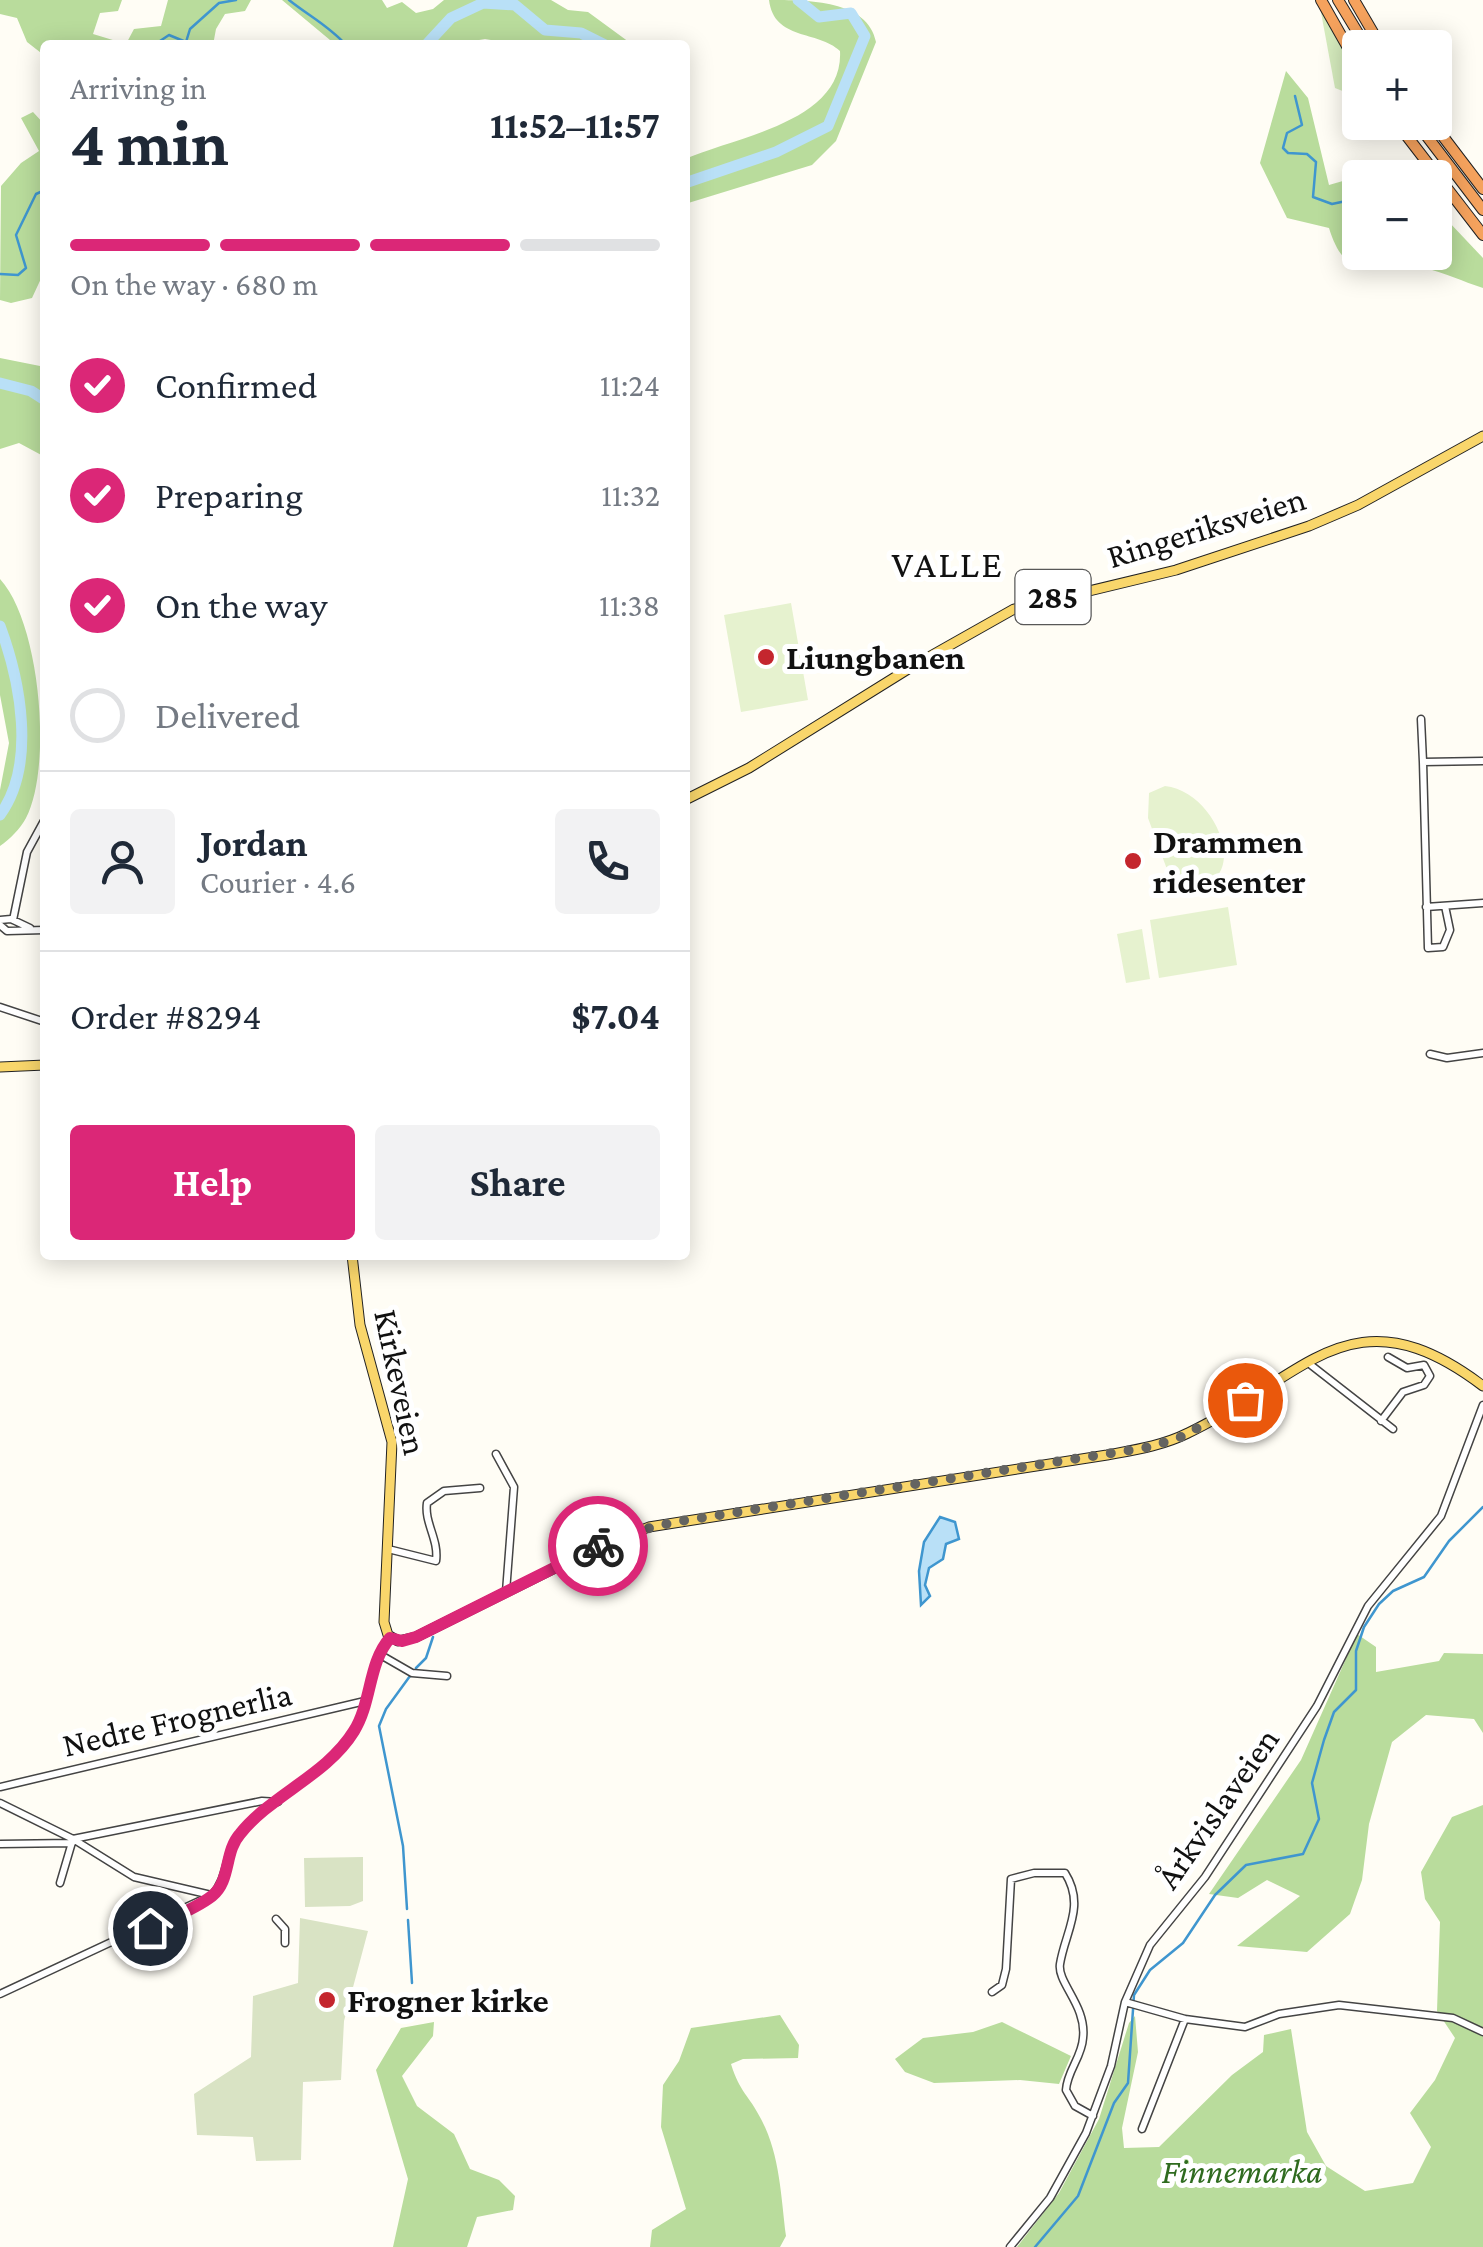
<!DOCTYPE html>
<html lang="en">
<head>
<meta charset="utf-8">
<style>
	:root { --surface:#fff; --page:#f2f2f3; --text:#1f2937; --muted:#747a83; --line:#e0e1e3; --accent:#db2777 }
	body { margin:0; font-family:"Crimson Pro",serif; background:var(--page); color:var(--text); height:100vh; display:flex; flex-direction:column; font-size:38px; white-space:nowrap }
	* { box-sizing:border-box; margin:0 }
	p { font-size:32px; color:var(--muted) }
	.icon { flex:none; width:55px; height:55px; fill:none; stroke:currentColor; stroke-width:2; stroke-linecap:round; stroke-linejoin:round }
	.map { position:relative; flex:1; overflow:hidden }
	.sheet { position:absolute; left:40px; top:40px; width:650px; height:1220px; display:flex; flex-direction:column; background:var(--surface); border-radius:10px; box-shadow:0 5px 25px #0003 }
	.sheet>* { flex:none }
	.tools { position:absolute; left:1342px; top:30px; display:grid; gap:20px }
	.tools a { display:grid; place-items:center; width:110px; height:110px; border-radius:10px; background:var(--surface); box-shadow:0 5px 25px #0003; font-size:50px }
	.pin { position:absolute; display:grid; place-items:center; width:85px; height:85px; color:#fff; margin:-42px; border:5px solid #fff; border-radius:50%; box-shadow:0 2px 10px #0007 }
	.courier { position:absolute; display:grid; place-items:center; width:100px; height:100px; margin:-50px; border:8px solid #db2777; border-radius:50%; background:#fff; color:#222; box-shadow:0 2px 12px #0007 }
	.summary em { font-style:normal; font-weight:700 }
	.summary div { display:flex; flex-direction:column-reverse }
	.summary { display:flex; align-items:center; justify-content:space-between; height:170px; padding:0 30px }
	h1 { font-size:65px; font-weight:700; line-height:75px }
	.bar { display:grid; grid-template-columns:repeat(4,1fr); gap:15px 10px; align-content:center; height:120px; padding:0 30px }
	.bar i { height:12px; border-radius:8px; background:var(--line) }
	.bar .active { background:var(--accent) }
	.bar p { grid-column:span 4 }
	.line { display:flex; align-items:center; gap:25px; padding:0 30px; border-top:2px solid var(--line) }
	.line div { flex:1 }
	.round { display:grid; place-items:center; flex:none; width:105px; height:105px; border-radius:10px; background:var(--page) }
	ol { padding:0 30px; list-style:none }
	li { display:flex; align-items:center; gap:30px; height:110px }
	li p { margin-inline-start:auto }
	li .icon { padding:10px; border-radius:50%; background:var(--accent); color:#fff; stroke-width:4 }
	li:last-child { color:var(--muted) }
	li i { width:55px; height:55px; border:5px solid var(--line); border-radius:50% }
	.cta { display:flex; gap:20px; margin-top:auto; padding:20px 30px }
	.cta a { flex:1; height:115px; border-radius:10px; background:var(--accent); color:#fff; font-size:40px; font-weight:700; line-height:115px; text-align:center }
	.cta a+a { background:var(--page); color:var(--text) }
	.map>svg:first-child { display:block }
	.green { fill:#d5ebbd }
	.forest { fill:#b9dc9c }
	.cemetery { fill:#d9e3c4 }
	.pitch { fill:#e6f2cf }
	.water { fill:#b9e0f7; stroke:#3f96cf; stroke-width:2.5 }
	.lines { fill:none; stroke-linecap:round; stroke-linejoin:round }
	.stream { stroke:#3f96cf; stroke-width:2.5 }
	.river { stroke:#b9e0f7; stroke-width:11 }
	.minor-casing { stroke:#444; stroke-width:9 }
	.major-casing { stroke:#222; stroke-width:11 }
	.highway-casing { stroke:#222; stroke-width:12 }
	.minor { stroke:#fff; stroke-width:6 }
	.major { stroke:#f9d66b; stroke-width:9 }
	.highway { stroke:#f5a25d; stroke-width:10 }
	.done { stroke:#646461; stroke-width:10; stroke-dasharray:0 18 }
	.route { stroke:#db2777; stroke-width:12 }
	.poi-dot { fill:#c4262e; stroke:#fff; stroke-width:4 }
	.labels { text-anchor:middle; stroke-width:10; stroke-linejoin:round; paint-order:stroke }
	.shield { fill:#fff; stroke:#585858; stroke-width:2.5 }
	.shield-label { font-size:32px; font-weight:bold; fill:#111 }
	.street-label { font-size:35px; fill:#111; stroke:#fff }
	.poi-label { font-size:35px; font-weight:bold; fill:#111; stroke:#fff; text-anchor:start }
	.park-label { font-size:35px; font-style:italic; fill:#2f6b1f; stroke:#fff }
	.neighbourhood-label { font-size:38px; letter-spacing:2.5px; fill:#111; stroke:#fff }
</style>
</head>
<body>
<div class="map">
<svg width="1483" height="2247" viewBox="0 0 1483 2247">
	<rect width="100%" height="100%" fill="#fffdf5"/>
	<path class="green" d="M1320,7L1342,47L1353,83L1345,92L1335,88Z"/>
	<path class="forest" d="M0,0H122L118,11L100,13L93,34L126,44L134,29L161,26L168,0H251L245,11L225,14L216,29L213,45H45V56L27,42L17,18L0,14Z
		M282,0H382L387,8L402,2L416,13L433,9L444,0H551L568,10L588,12L633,45H521L485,39L450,45H329L330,40Z
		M769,0C808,0 868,0 876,42L836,141L812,165L685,204V159C735,137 844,122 840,51C818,30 774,41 769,0Z
		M1286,71L1308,98L1329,185L1367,174L1374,177L1360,178V252H1435V216L1448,221L1483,258V288C1464,282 1443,272 1424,268C1379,259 1348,290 1329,228L1287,218L1260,163Z
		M33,112L45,125V270L32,298L11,303L0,300L1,186L21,163L39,151L21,118Z
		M0,358L45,367V457L19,443L0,449Z
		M0,579C40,622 53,766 26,818C21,828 9,840 0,846V790L9,743L0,695Z
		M1357,1634L1376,1647V1672L1439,1661L1444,1653L1483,1654V1733L1474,1719L1426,1715L1392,1742L1369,1824L1362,1880L1350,1914L1307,1952L1237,1946L1300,1896L1267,1880L1238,1898L1209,1894L1301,1760Z
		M1483,1805V2247H1017L1059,2193L1099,2119L1129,2023L1135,2016L1138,2052L1122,2128L1124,2148L1159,2147L1232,2075L1263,2052L1264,2035L1291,2029L1307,2132L1326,2166L1365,2191L1413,2183L1431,2147L1410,2113L1435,2080L1455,2038L1437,2011L1440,1922L1425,1899L1421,1872L1452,1817Z
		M780,2015L799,2045L798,2058L743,2059L731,2064C740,2093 749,2095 761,2119C780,2154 781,2197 786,2236L780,2247H650L652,2230L686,2209L661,2127L663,2085L679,2061L691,2028Z
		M434,2022L433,2036L402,2076L417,2106L454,2134L470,2169L499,2180L515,2196L513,2210L477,2217L467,2247H393L408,2179L376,2070L401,2028Z
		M1002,2022L1071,2056L1059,2084L1020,2080L934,2083L905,2072L895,2059L923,2038L973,2032Z"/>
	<path class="cemetery" d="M363,1857V1901L350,1906L305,1907L304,1858Z
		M300,1918L368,1931L344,2021L341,2080L303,2082L301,2160L256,2161L253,2137L197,2135L194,2094L251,2057L253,1996L298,1983Z"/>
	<path class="pitch" d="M791,603L808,700L741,712L724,615Z
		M1165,786C1217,791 1253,884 1192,886L1168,872L1148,818L1149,793Z
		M1228,907L1237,965L1159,978L1150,920Z
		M1142,929L1150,979L1126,983L1117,934Z"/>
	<path class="water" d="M940,1517L955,1522L959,1539L946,1544L943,1559L929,1568L925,1585L930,1596L921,1605L919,1571L924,1542Z"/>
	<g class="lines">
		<path class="stream" d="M289,0C309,16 329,26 346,45
			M154,45L169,35L186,42L190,29L219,3L236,0
			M1295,96L1302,125L1287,133L1283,148L1288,153L1307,154L1316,162L1313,197L1332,204L1360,198
			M1360,227L1355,241L1360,248
			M1435,229L1445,226
			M0,274L18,275L26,268L16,235L36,194L45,190
			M416,1668L426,1658L433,1637
			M407,1909L403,1846L379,1726L386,1709L410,1676
			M408,1920L412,1983
			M1035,2247L1078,2196L1114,2103L1128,2083L1134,1995L1150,1970L1183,1943L1215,1895L1246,1865L1303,1854L1319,1819L1312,1783L1324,1740L1334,1712L1356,1690V1651L1364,1627L1379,1604L1393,1591L1424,1577L1449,1541L1483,1507"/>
		<path class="river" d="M426,45L451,18L483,3L515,5L545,30L581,33L605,45
			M685,183L776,152L828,126L865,36L851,13L819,17L798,0
			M0,383L31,391L45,400
			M0,626C20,680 37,764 0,815"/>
		<g class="minor-casing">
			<path id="minor" d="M1421,719L1423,762
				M1445,906L1450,930L1443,947L1428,948L1423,762L1483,761
				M1426,907L1483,903
				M0,920L11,919L30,928
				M13,920L27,852L45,819
				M0,925L7,931L45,930
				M0,1007L45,1022
				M1430,1054L1447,1058L1483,1053
				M1307,1362L1393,1429
				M1381,1421L1403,1392L1424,1385L1430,1376L1424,1365L1407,1368L1388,1357
				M496,1454L514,1487L506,1592
				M388,1549L436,1561C439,1539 424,1523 427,1503L444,1491L480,1488
				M379,1654L412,1673L447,1676
				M0,1787L365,1701
				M0,1803L73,1839L134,1877L211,1895
				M0,1844L72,1843
				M60,1883L73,1839L262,1801L278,1802
				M276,1919L285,1929V1943
				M992,1992L1002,1985L1006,1969L1011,1879L1034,1873H1065C1086,1906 1065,1932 1060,1964C1057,1983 1087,2006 1083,2038C1082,2057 1067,2071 1066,2090L1075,2106L1093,2116
				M0,1994L212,1895C229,1877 224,1852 240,1833C273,1794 327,1775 355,1730C372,1702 368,1663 391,1638
				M1125,2002L1185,2019L1245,2027L1279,2014L1339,2005L1453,2018L1483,2032
				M1142,2129L1185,2019
				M1010,2247L1050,2198L1086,2133L1111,2066L1125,2002L1150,1945L1205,1877L1317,1706L1368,1606L1441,1516L1483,1405"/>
		</g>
		<g class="major-casing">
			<path id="major" d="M685,800L749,768L913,666L1014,609L1176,570L1309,526L1358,505L1483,436
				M0,1067L45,1065
				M352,1255L360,1325L392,1442L384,1622L388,1635L398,1641L416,1637L593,1549L649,1527L1107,1455C1134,1450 1162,1446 1188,1433C1305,1378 1351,1286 1483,1386"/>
		</g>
		<g class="highway-casing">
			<path id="highway" d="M1321,0L1360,69
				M1338,0L1367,48
				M1354,0L1382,48
				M1396,122L1483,235
				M1416,122L1483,210
				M1432,122L1483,189"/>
		</g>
		<use href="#minor" class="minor"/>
		<use href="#major" class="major"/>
		<use href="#highway" class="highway"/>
	</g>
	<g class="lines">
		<path class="done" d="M598,1546L638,1531L675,1522L1150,1447L1184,1436L1245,1400"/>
		<path class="route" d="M150,1928C170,1918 194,1910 212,1896C231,1881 224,1852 240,1834C271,1795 327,1775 354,1731C372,1702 368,1663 390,1638L402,1641L416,1637L598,1546"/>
	</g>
	<g class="poi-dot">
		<circle cx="766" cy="657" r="10"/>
		<circle cx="1133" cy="861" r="10"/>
		<circle cx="327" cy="2000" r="10"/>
	</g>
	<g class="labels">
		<rect class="shield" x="1015.5" y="570" width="75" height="54" rx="8"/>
		<g class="shield-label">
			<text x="1053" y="608">285</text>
		</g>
		<g class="street-label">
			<text transform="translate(1206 527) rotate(-17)" y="12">Ringeriksveien</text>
			<text transform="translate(401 1382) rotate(78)" y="12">Kirkeveien</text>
			<text transform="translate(177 1719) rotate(-13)" y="12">Nedre Frognerlia</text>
			<text transform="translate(1217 1808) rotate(-55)" y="12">Årkvislaveien</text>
		</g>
		<g class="poi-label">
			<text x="786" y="669">Liungbanen</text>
			<text x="1153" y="853">Drammen<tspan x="1153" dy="40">ridesenter</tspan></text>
			<text x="347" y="2012">Frogner kirke</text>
		</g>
		<g class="park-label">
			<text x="1242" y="2183">Finnemarka</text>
		</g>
		<g class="neighbourhood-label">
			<text x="948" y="577">VALLE</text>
		</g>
	</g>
</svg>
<div class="tools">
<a>+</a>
<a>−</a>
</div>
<div class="pin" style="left:1245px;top:1400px;background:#ea580c"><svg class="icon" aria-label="bag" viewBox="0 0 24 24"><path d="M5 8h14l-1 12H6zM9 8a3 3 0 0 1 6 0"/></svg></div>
<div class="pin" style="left:150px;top:1928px;background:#1f2937"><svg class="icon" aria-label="home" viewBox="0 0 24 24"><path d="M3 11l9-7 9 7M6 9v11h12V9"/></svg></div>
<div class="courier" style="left:598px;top:1546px"><svg class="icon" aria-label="bike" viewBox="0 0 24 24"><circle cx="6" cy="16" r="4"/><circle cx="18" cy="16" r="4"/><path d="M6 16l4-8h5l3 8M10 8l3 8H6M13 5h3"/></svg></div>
<section class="sheet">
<div class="summary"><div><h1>4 min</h1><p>Arriving in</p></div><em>11:52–11:57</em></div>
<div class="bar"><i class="active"></i><i class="active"></i><i class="active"></i><i></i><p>On the way · 680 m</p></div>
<ol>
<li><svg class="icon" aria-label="check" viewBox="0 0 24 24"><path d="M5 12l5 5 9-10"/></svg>Confirmed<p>11:24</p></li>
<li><svg class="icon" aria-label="check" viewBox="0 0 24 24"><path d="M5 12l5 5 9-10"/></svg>Preparing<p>11:32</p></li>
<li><svg class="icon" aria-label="check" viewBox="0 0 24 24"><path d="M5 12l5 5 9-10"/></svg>On the way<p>11:38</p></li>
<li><i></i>Delivered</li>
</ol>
<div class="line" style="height:180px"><a class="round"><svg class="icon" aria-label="person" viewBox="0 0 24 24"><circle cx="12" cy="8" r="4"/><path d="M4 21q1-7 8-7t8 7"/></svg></a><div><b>Jordan</b><p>Courier · 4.6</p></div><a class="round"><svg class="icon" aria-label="phone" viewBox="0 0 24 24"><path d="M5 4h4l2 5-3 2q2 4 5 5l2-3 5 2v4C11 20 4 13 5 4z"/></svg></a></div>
<div class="line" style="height:130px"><div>Order #8294</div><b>$7.04</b></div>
<div class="cta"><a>Help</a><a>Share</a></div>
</section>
</div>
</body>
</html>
